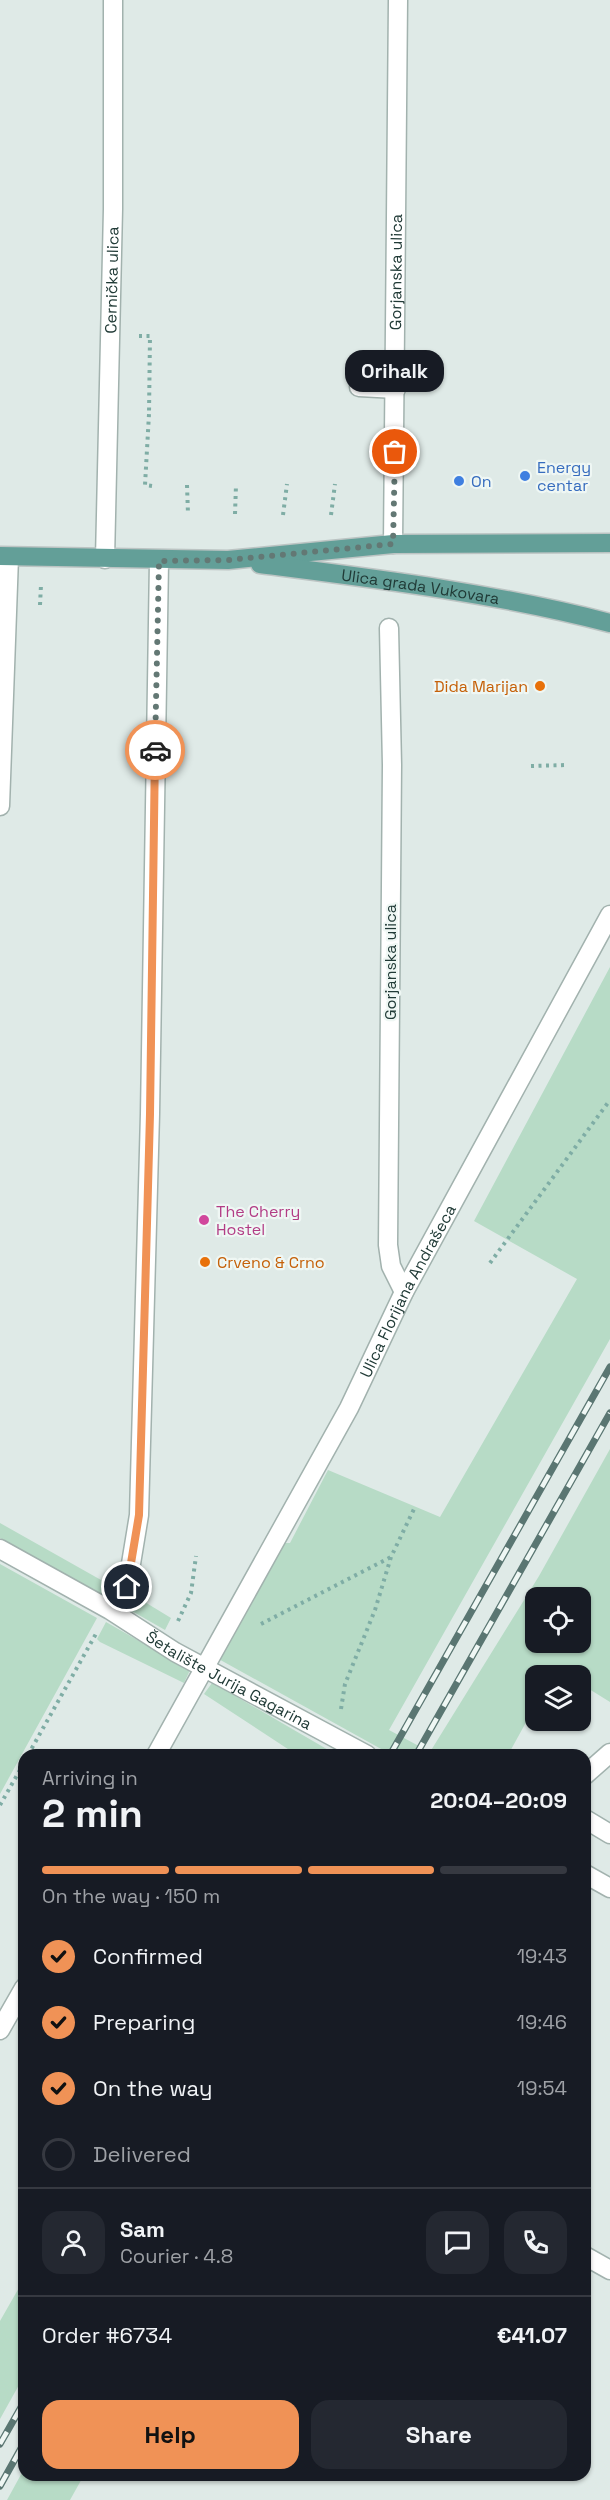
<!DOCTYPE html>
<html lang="en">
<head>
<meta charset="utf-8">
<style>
	:root { --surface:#171b24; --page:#242831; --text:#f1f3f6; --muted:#9ea1a6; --line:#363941; --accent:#f09256 }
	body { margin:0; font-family:"Space Grotesk",sans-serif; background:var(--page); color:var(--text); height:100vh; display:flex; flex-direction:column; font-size:22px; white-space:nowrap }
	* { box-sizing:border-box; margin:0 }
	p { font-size:20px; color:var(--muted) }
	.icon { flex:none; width:33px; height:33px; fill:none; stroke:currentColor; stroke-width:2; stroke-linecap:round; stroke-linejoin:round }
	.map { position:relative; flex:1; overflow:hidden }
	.drawer { position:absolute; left:18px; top:1749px; width:573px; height:732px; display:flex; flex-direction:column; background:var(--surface); border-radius:18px; box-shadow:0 2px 4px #0004 }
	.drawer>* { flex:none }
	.fabs { position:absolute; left:525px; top:1587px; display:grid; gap:12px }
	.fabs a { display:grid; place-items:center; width:66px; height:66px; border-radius:12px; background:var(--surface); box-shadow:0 2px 4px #0004; font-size:30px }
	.pin { position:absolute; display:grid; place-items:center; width:51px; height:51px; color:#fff; margin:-26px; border:3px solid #fff; border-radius:50%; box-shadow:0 2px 6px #0007 }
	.courier { position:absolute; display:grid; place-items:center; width:60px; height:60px; margin:-30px; border:4px solid #f09256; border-radius:50%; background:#fff; color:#222; box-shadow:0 2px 8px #0007 }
	.bubble { position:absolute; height:42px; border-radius:18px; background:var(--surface); box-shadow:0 2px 4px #0004; font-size:20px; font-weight:700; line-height:42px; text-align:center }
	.head em { font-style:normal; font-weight:700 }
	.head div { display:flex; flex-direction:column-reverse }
	.head { display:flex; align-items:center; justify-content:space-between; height:102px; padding:0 24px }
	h1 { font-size:39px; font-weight:700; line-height:45px }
	.bar { display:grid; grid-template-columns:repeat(4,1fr); gap:9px 6px; align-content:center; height:72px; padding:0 24px }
	.bar i { height:8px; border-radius:4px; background:var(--line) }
	.bar .active { background:var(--accent) }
	.bar p { grid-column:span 4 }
	.line { display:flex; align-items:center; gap:15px; padding:0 24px; border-top:2px solid var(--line) }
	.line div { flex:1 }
	.round { display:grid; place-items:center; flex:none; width:63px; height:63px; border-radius:18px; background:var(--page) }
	ol { padding:0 24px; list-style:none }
	li { display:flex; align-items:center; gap:18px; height:66px }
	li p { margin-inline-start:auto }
	li .icon { padding:6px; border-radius:50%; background:var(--accent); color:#111; stroke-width:4 }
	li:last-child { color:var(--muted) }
	li i { width:33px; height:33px; border:3px solid var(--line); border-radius:50% }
	.primary-button { display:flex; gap:12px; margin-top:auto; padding:12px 24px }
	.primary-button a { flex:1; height:69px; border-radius:18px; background:var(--accent); color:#111; font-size:24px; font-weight:700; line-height:69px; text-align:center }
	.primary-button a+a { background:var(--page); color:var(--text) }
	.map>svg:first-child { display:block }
	.green { fill:#b7dbc6; fill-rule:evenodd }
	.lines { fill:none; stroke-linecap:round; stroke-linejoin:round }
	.minor-casing { stroke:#a2b2ae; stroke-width:21 }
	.major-casing { stroke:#bcc4c3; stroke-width:21 }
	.path { stroke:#7fada5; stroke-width:4; stroke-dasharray:3 4.5; stroke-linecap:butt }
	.minor { stroke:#fff; stroke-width:18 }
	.major { stroke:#639f98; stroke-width:18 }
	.rail-casing { stroke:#5a7672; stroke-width:7 }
	.rail { stroke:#eff7f4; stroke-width:4.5; stroke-dasharray:14; stroke-linecap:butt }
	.done { stroke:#637874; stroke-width:6; stroke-dasharray:0 10.8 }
	.route { stroke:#f09256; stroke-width:8 }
	.shop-dot { fill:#3f7fe0; stroke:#eff7f4; stroke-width:2 }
	.food-dot { fill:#e8710a; stroke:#eff7f4; stroke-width:2 }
	.hotel-dot { fill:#d1479c; stroke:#eff7f4; stroke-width:2 }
	.labels { text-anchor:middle; stroke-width:4.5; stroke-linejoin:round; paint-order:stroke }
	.street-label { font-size:16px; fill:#203a36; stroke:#eff7f4 }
	.shop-label { font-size:16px; fill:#366cbe; stroke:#eff7f4; text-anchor:start }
	.food-label { font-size:16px; fill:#c56008; stroke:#eff7f4; text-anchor:end }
	.hotel-label { font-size:16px; fill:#b23c85; stroke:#eff7f4; text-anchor:start }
</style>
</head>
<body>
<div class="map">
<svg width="610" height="2500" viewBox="0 0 610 2500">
	<rect width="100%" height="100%" fill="#dfeae7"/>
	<path class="green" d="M610,967V1339L389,1730L430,1752L539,1576L610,1449V1702L581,1684L580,1676L566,1675L556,1670L553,1675L536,1676L535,1706L508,1755H392L215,1657L280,1543H290L328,1470L440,1517L577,1279L474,1221ZM536,1598H580V1642H536Z
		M0,1523L117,1589L112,1600L0,1538Z
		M0,1564L97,1618L0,1794Z
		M130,1593L171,1618L165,1630L123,1606Z
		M106,1622L190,1670L184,1683L100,1642L97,1639Z
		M212,1683L225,1690L337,1755H297L204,1694Z
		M24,2279V2376L0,2419V2321Z
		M24,2469V2475H84L70,2500H7Z"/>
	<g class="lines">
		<g class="minor-casing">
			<g id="minor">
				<path d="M359,387L396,389"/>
				<path id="s1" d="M393,544L398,0"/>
				<path id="s2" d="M105,559L113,209V0"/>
				<path d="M389,628L392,765L388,1245L391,1266L404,1292"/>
				<path d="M0,806L9,557"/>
				<path id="s3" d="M0,1549L110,1610L175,1652L367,1755"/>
				<path d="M127,1588L139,1515L150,1114L159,561"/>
				<path id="s4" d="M156,1755L349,1408L404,1292L610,915"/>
				<path d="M585,1775L610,1753"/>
				<path d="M585,1819L610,1834"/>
				<path d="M585,1874L610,1888"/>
				<path d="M0,2030L24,1988"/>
				<path d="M585,2256L610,2270"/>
			</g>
		</g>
		<g class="major-casing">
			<g id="major">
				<path d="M0,556L228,560L393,544L610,543"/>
				<path id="s5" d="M260,564C378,579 495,593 610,623"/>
			</g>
		</g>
		<path class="path" d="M139,336H150L149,414
			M187,485L188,514
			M152,486L145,485L149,414H153
			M235,514L236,485
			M283,515L287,484
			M331,515L335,484
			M40,605L41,585
			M531,766L567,765
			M490,1263L610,1100
			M178,1621L191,1593L196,1556
			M261,1624L391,1557
			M341,1709L345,1684L375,1610L391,1557L415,1507
			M28,1755L97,1632
			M0,1805L24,1763"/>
		<use href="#minor" class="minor"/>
		<use href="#major" class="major"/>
		<g class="rail-casing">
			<path id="rail" d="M390,1755L610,1367
				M416,1755L610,1413
				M0,2444L24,2402
				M0,2486L24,2443"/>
		</g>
		<use href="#rail" class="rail"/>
	</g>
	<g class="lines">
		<path class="done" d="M155,750L159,561L228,560L393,544L395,452"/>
		<path class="route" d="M127,1587L139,1515L150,1114L155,750"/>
	</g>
	<g class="shop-dot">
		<circle cx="525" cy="476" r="6"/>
		<circle cx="459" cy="481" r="6"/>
	</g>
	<g class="food-dot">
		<circle cx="540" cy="686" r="6"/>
		<circle cx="205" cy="1262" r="6"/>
	</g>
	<circle class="hotel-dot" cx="204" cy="1220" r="6"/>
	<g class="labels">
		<g class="street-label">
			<text dy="6" stroke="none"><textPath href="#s1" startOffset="272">Gorjanska ulica</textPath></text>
			<text dy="6" stroke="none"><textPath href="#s2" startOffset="279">Cernička ulica</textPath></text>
			<text dy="6" stroke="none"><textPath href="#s5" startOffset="162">Ulica grada Vukovara</textPath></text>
			<text transform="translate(390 962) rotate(-90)" y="6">Gorjanska ulica</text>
			<text dy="6" stroke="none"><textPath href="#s4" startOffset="528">Ulica Florijana Andrašeca</textPath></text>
			<text dy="6" stroke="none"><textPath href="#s3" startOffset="264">Šetalište Jurija Gagarina</textPath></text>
		</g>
		<g class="shop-label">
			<text x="537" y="473">Energy<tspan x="537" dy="18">centar</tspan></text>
			<text x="471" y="487">On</text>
		</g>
		<g class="food-label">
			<text x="528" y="692">Dida Marijan</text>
			<text x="217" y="1268" text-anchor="start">Crveno &amp; Crno</text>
		</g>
		<g class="hotel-label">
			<text x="216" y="1217">The Cherry<tspan x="216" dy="18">Hostel</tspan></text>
		</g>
	</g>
</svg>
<div class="fabs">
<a><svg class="icon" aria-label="locate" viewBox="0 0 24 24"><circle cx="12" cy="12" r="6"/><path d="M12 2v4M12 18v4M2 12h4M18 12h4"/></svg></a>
<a><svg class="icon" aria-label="layers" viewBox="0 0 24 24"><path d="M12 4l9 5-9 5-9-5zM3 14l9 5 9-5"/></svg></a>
</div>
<div class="pin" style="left:395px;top:452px;background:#ea580c"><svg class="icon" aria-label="bag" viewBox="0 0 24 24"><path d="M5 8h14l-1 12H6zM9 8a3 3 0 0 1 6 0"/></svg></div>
<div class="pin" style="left:127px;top:1587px;background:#1f2937"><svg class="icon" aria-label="home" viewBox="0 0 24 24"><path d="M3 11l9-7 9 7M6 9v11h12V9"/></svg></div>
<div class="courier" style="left:155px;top:750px"><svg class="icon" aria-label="car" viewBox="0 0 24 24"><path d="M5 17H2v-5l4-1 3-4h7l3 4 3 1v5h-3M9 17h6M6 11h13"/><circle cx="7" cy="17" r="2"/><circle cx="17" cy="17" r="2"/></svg></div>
<div class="bubble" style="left:345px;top:350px;width:99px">Orihalk</div>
<section class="drawer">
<div class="head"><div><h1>2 min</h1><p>Arriving in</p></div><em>20:04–20:09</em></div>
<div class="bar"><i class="active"></i><i class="active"></i><i class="active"></i><i></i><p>On the way · 150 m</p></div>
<ol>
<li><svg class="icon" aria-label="check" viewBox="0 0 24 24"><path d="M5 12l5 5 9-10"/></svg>Confirmed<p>19:43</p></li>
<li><svg class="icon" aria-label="check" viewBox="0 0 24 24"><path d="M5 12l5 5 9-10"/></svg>Preparing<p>19:46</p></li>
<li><svg class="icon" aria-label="check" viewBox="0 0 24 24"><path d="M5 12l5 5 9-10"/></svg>On the way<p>19:54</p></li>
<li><i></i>Delivered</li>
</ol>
<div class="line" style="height:108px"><a class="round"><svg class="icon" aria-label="person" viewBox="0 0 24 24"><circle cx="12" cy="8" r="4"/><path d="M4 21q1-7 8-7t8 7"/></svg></a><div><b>Sam</b><p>Courier · 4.8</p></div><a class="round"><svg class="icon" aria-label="chat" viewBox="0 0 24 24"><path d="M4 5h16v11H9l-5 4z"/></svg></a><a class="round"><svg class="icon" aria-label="phone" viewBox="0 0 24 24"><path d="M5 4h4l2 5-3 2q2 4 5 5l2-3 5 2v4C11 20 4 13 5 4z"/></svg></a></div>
<div class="line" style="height:78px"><div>Order #6734</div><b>€41.07</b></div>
<div class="primary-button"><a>Help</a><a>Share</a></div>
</section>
</div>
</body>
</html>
